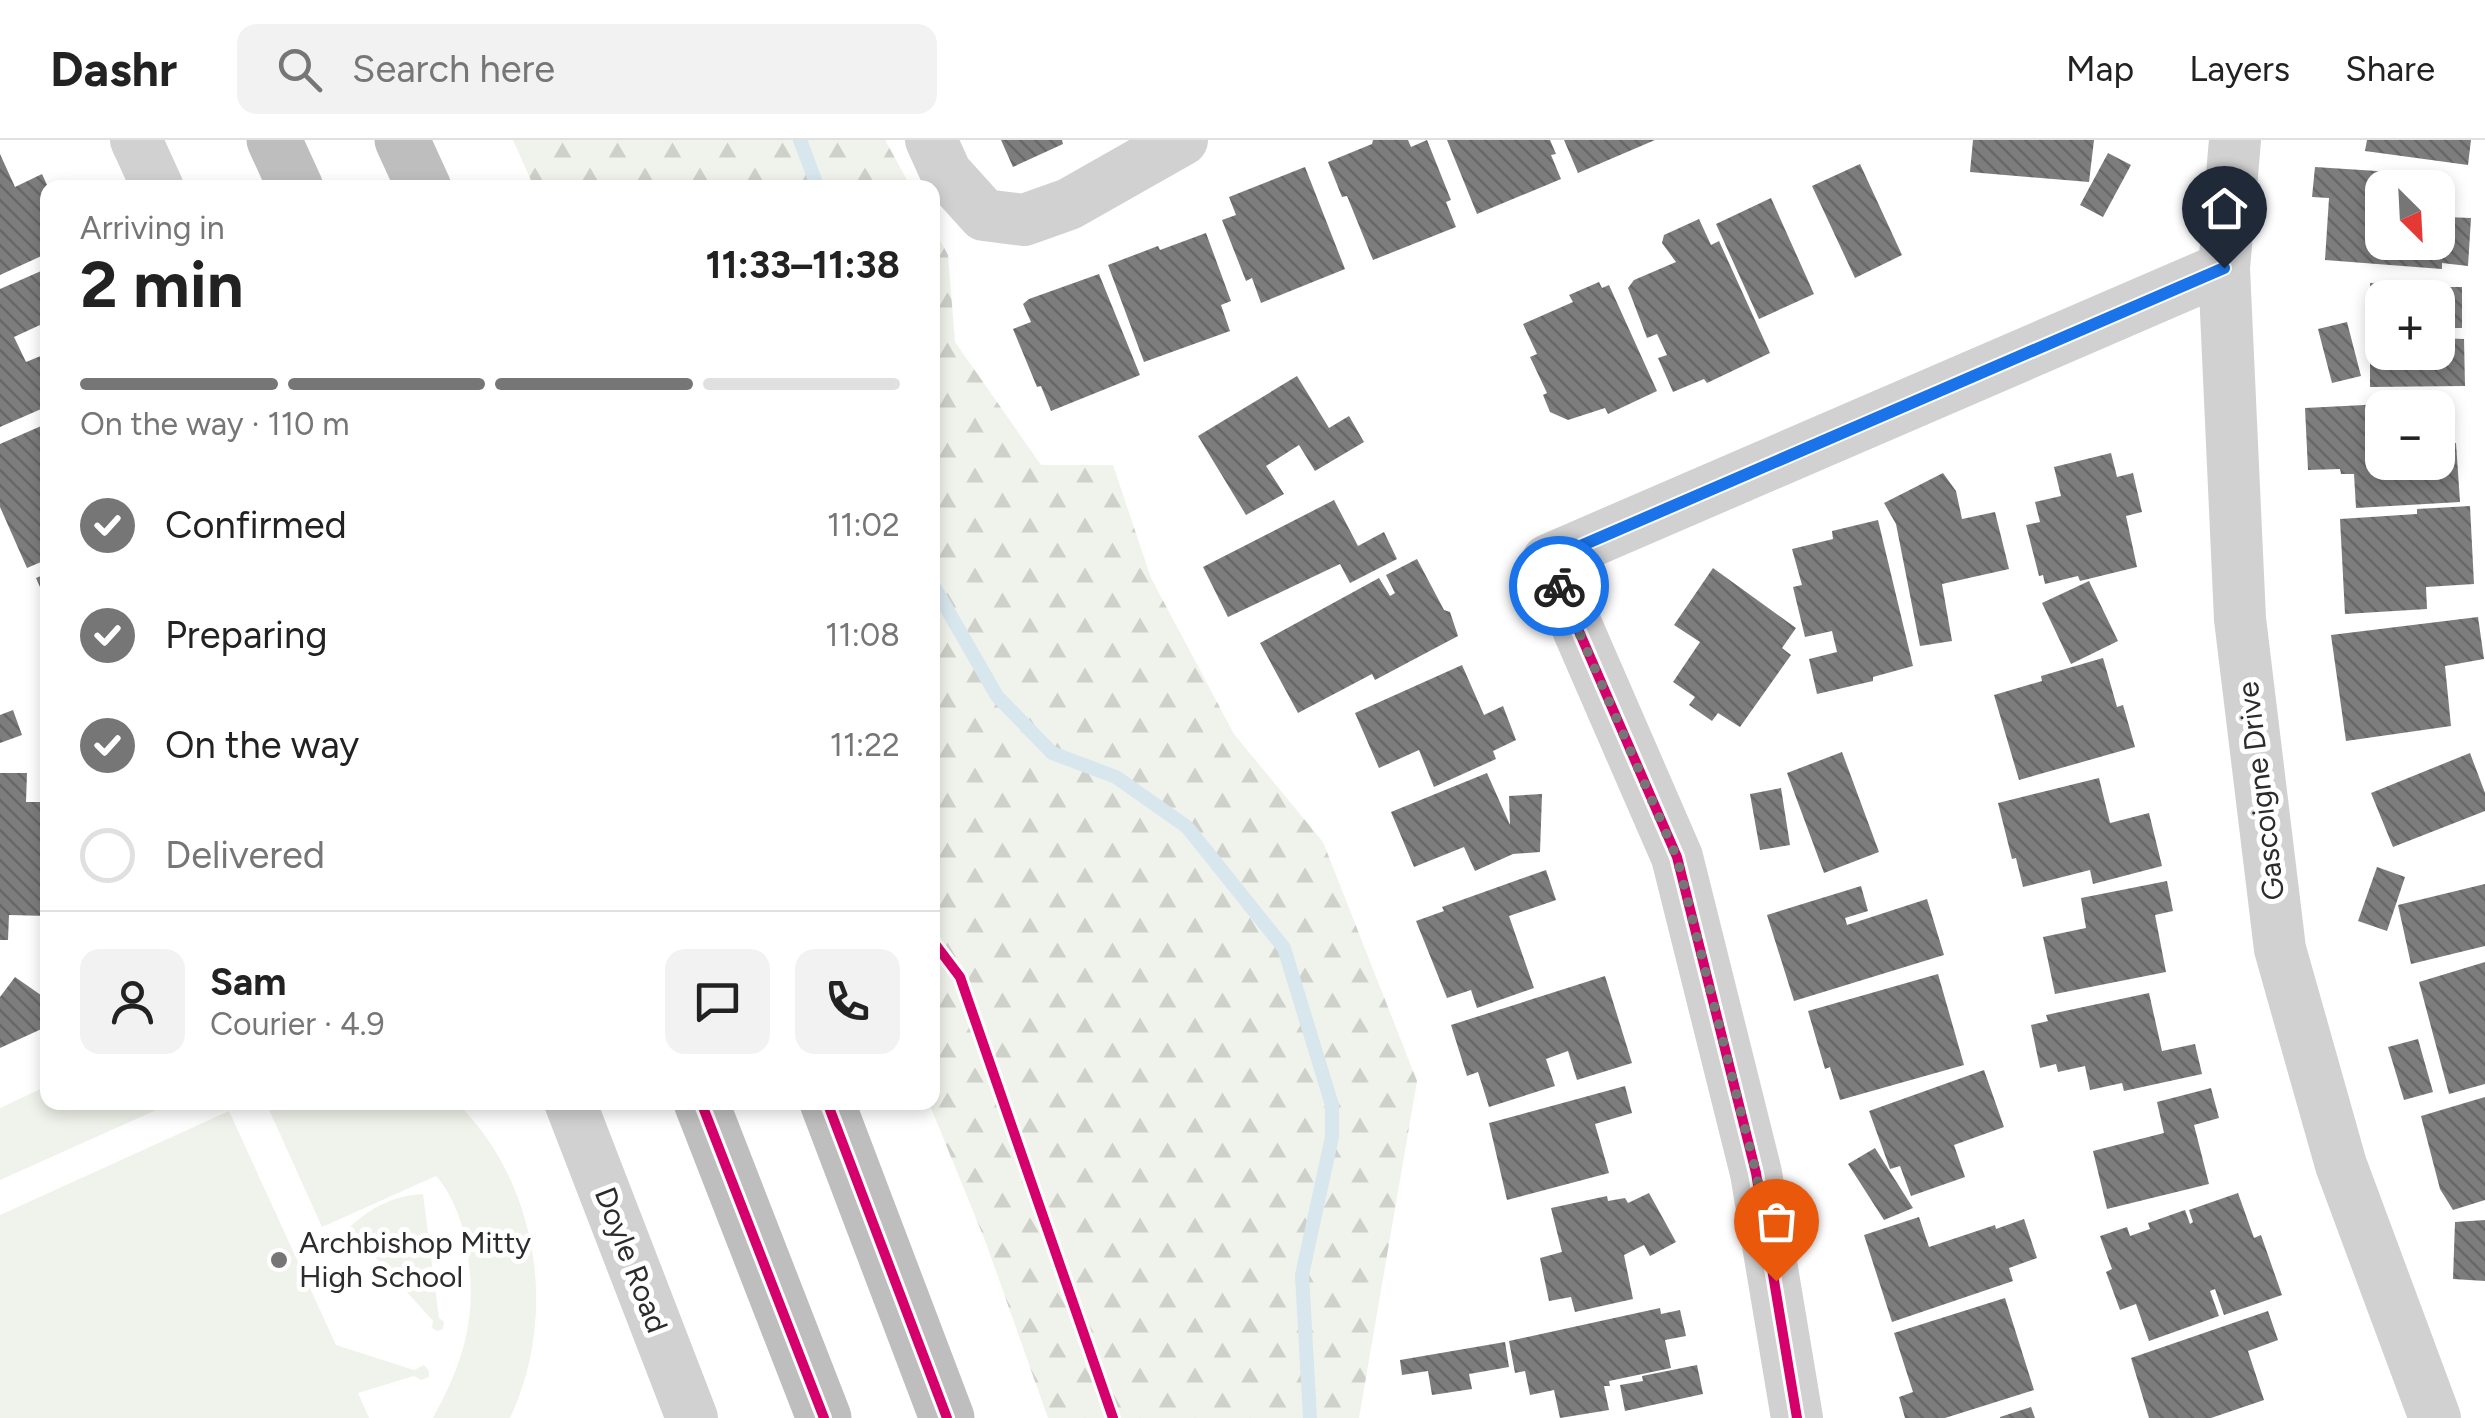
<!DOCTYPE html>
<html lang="en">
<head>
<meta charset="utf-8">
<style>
	:root { --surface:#fff; --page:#f2f2f2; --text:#222; --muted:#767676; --line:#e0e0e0; --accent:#767676 }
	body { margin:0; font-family:Figtree,sans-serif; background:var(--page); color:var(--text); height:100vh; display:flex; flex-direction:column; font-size:38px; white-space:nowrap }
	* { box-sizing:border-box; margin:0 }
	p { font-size:32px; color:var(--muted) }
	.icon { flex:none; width:55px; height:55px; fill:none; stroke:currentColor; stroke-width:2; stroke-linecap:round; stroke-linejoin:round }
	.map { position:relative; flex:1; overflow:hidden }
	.side { position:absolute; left:40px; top:40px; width:900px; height:930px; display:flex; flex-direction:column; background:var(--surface); border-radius:20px; box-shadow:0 5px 15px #0003 }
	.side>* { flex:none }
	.needle { width:65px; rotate:156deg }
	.buttons { position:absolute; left:2365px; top:30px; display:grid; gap:20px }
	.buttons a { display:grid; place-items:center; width:90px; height:90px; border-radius:20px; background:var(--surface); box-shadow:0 5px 15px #0003; font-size:50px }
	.pin { position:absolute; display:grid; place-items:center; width:85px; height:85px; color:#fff; margin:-102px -42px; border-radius:50% 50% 50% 0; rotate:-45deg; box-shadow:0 0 10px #0007 }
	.pin .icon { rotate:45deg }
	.courier { position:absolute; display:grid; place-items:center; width:100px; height:100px; margin:-50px; border:8px solid #1a73e8; border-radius:50%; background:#fff; color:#222; box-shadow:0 2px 12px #0007 }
	.summary em { font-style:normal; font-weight:700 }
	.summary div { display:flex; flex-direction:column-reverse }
	.summary { display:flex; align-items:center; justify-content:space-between; height:170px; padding:0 40px }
	h1 { font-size:65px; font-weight:700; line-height:75px }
	.bar { display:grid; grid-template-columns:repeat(4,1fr); gap:15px 10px; align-content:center; height:120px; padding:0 40px }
	.bar i { height:12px; border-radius:8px; background:var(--line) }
	.bar .current { background:var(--accent) }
	.bar p { grid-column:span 4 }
	.line { display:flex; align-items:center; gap:25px; padding:0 40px; border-top:2px solid var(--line) }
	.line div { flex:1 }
	.round { display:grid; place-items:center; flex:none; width:105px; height:105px; border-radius:20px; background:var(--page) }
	ol { padding:0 40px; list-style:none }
	li { display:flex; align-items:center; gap:30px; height:110px }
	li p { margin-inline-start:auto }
	li .icon { padding:10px; border-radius:50%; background:var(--accent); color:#fff; stroke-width:4 }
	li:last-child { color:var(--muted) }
	li i { width:55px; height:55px; border:5px solid var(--line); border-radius:50% }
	header { display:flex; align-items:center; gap:60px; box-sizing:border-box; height:140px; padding:0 50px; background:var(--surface); border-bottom:2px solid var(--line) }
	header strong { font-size:48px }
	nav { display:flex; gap:55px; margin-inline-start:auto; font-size:35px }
	.search { width:700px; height:90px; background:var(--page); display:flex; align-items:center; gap:25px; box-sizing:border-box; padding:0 35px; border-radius:20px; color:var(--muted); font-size:38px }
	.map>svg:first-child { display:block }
	.forest { fill:url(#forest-firs) }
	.garden { fill:#f0f3eb }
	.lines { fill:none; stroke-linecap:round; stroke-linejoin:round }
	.stream { stroke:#d8e6ee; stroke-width:14 }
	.building { fill:url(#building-back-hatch) }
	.street { stroke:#d1d1d1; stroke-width:52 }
	.highway { stroke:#bebebe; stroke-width:55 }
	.cycleway-casing { stroke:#fff; stroke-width:16 }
	.cycleway { stroke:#d6006c; stroke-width:10 }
	.done { stroke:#767676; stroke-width:10; stroke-dasharray:0 18 }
	.route { stroke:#1a73e8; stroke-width:12 }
	.poi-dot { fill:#767676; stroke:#fff; stroke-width:4 }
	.labels { text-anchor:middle; stroke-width:10; stroke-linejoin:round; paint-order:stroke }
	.street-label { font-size:30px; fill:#2c2c2c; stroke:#fff }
	.poi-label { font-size:30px; fill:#2c2c2c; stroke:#fff; text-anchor:start }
</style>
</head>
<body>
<header>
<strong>Dashr</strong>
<div class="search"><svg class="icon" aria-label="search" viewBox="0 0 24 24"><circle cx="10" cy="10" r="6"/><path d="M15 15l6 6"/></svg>Search here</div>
<nav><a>Map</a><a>Layers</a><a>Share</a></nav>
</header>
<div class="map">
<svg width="2485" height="1278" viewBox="0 0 2485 1278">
	<defs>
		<pattern id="forest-firs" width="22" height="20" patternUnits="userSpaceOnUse" patternTransform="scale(2.5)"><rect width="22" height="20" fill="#f0f3eb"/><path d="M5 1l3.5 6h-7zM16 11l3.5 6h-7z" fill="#ced0ca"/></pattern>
		<pattern id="building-back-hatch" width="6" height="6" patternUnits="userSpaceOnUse" patternTransform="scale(2.5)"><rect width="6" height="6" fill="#7d7d7d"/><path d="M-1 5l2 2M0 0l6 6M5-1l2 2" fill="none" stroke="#676767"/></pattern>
	</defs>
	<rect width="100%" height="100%" fill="#fff"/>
	<path class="forest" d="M513,0H885L911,47H534Z
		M933,87L948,115L955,202L1041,325H1113L1151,438L1234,594L1323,702L1417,941L1359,1278H1048L986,1103L929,963L932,962Z"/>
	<path class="garden" d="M47,946L48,962L172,963L0,1040V968Z
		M266,963H457C538,1042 559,1175 510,1278H433C467,1216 479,1169 465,1099C461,1078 451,1052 436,1036L322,1087Z
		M229,971L336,1205L414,1230L424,1225L429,1231V1237L421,1240L414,1236L358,1253L369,1278H0V1075Z
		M423,1054L439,1178L444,1182L443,1189L437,1191L432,1188L433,1181L349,1088C371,1067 393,1056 423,1054Z"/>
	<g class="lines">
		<path class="stream" d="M800,0L818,48
			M932,443L997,556L1052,613L1116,637L1187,687L1284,808L1332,965V997L1302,1135L1310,1278"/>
	</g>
	<path class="building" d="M1001,0H1062L1063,4L1013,27Z
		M1408,0L1411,7L1427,0L1451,60L1446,62L1456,87L1373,120L1347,56L1342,57L1328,22L1372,4L1373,0Z
		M1447,0H1550L1556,14L1551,15L1561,39L1477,74Z
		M1564,0H1655L1578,33Z
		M1973,0H2094L2089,42L1970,32Z
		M2367,0H2471L2468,25L2365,11Z
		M2108,13L2131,25L2103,77L2080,65Z
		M0,14L15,47L42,34L48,47V113L0,135Z
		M1860,24L1902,115L1855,138L1812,46Z
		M1305,27L1345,129L1261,163L1252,138L1246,141L1222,80L1236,75L1229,57Z
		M2315,27L2392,32L2390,48H2382V53L2370,52L2369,62L2382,63V102H2438V58H2447L2446,77L2471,78L2468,126L2442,123V129L2325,120L2329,58L2312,57Z
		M1771,58L1814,154L1759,179L1716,84Z
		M1699,79L1711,105L1719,101L1770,213L1707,243L1704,239L1673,252L1658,218L1667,215L1657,194L1647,198L1628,148L1634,140L1676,122L1662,103L1664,95Z
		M1206,93L1231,161L1221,165L1230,191L1144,222L1108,125L1158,106L1160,110Z
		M48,128V201L40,185L14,197L26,222L48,213V266L0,287V149Z
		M1099,134L1140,235L1051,271L1041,246L1037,247L1013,189L1031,182L1023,164L1029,159Z
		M1599,142L1602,148L1609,145L1657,251L1608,274L1605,268L1568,280L1550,272L1543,255L1547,253L1530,217L1537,214L1523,184L1573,162L1569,155Z
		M2428,142L2429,147H2462V188H2438V158H2382V212H2438V198L2464,199L2465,246L2370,247V143Z
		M2347,182L2361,236L2332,243L2318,189Z
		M1297,236L1329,288L1349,276L1364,302L1315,331L1299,305L1266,326L1284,354L1246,375L1198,296Z
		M2404,263V268H2382V322H2438V304L2456,303L2460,362L2356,368L2354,334H2341L2340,329L2308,330L2305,268Z
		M48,283V419L27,428L0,367V304Z
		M2111,313L2117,337L2133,333L2142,372L2126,376L2137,427L2080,441L2078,436L2045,444L2043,435L2039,436L2026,385L2040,382L2035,362L2061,356L2054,327Z
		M1943,333L1956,351L1962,379L1995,372L2009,429L1942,444L1952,501L1920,506L1896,384L1884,363Z
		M1334,360L1358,406L1384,392L1397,419L1350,443L1340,424L1228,477L1203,427Z
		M2470,366L2474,444L2426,447L2427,469L2345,474L2340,379L2417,374V369Z
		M1878,380L1913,526L1873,537V541L1817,554L1809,519L1837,512L1832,491L1805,497L1793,447L1802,445L1792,409L1833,399L1832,391Z
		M1417,419L1444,470L1450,472L1458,496L1375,540L1372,534L1298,573L1260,503L1379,438L1390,456L1395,453L1386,435Z
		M1713,428L1796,488L1782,508L1791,515L1740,587L1718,573L1712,581L1689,565L1695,557L1673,542L1700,502L1674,485Z
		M48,433V465L36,438Z
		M2089,441L2118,501L2071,524L2042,463Z
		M2478,477L2484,519L2445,526L2451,586L2346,601L2331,495Z
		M2103,518L2117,567L2123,565L2135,607L2019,640L1994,555L2042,541L2041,536Z
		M1462,525L1484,575L1503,566L1516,600L1493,611L1496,619L1434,647L1419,610L1379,628L1355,573Z
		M13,570L22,595L0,603V575Z
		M1842,612L1879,712L1824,733L1787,633Z
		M2470,613L2485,653V671L2393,707L2371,653Z
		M0,633H27L26,662H48V776L9,775L8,800H0Z
		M1487,633L1510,685L1509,656L1542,654L1540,712L1513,714L1475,731L1464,707L1414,727L1391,672Z
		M2099,638L2110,683L2149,673L2162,726L2093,744L2090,730L2023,747L2016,718L2012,719L1998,663Z
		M1781,648L1790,705L1760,710L1750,654Z
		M2377,727L2405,737L2387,791L2358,781Z
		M1546,730L1556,760L1509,776L1534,848L1477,868L1471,850L1447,858L1416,781L1444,771L1442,767Z
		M2167,741L2173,771L2155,775L2166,832L2055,854L2043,797L2086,788L2081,758Z
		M2485,744V806L2411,824L2398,765Z
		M1861,746L1868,771L1845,778L1847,785L1927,759L1944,815L1794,861L1767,775Z
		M2485,822V944L2449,954L2419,842Z
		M1938,834L1964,925L1840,960L1830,927L1825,929L1808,871Z
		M1605,836L1632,923L1577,940L1568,911L1546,919L1555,946L1489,967L1478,932L1467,936L1451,885Z
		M15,837L48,860V886L0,908V857Z
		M2149,853L2162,911L2195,904L2202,934L2124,951L2122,943L2090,950L2085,926L2058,932L2056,924L2040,928L2031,885L2048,881L2046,875Z
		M2418,899L2433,952L2404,960L2388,907Z
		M1984,930L2004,987L1954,1005L1965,1037L1911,1056L1900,1026L1890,1029L1869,971Z
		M1625,946L1632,973L1595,984L1609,1033L1507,1060L1489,983Z
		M2211,948L2219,978L2194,985L2209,1044L2107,1069L2093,1011L2164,993L2157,962Z
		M2485,957V1060L2453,1070L2440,1049L2421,976Z
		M1875,1008L1913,1068L1884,1080L1848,1024Z
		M1649,1053L1676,1102L1650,1116L1644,1105L1624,1115L1633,1159L1575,1172L1571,1157L1549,1161L1540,1118L1562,1112L1551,1068L1607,1056L1608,1061L1625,1058L1628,1063Z
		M2238,1053L2254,1098L2261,1095L2282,1155L2224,1175L2215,1149L2210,1151L2219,1176L2149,1201L2136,1164L2120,1170L2106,1132L2112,1129L2100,1096L2127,1087L2130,1096L2150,1089L2148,1083L2185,1070L2190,1084L2193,1082L2189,1070Z
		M1919,1077L1929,1107L1995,1085L1996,1089L2024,1079L2037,1118L2009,1128L2013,1141L1892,1182L1864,1095Z
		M2485,1080V1141L2453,1139L2455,1082Z
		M2005,1158L2034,1250L1945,1278H1905L1899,1257L1913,1252L1894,1193Z
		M1660,1168L1661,1174L1680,1170L1686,1196L1665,1200L1671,1228L1609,1241L1610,1246H1604L1609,1270L1560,1278L1554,1250L1530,1255L1525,1231L1515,1233L1509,1201Z
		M2268,1171L2278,1200L2248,1211L2264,1260L2211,1278H2149L2131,1218Z
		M1505,1202L1509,1227L1469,1234L1472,1249L1432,1255L1428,1231L1402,1235L1400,1220Z
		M1697,1225L1703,1254L1625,1271L1620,1245L1643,1241L1642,1236Z
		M2031,1267L2035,1278H2000V1277Z"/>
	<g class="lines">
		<path class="street" d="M136,0L158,48
			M931,0L946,33L984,75L1024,80L1069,64L1182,0
			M2235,0L2224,128L2240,479L2280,809L2341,1025L2435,1278
			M570,962L692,1278
			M1797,1278L1756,1033L1677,717L1548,420L2224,128"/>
		<path class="highway" d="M274,0L296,48
			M402,0L424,48
			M701,962L824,1278
			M827,962L947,1278"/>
		<g class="cycleway-casing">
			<path id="cycleway" d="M932,800L960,837L1113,1278
				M701,962L824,1278
				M827,962L947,1278
				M1797,1278L1756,1033L1677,717L1548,420L2224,128"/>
		</g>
		<use href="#cycleway" class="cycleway"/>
	</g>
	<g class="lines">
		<path class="done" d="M1559,446L1677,718L1756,1032L1776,1141"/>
		<path class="route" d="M1559,446L1548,420L2224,128"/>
	</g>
	<circle class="poi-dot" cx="279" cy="1120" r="10"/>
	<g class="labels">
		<g class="street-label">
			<text transform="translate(2261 651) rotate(-97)" y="10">Gascoigne Drive</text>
			<text transform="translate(631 1120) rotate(69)" y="10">Doyle Road</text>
		</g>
		<g class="poi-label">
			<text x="299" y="1113">Archbishop Mitty<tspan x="299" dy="34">High School</tspan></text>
		</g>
	</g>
</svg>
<div class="buttons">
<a><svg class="needle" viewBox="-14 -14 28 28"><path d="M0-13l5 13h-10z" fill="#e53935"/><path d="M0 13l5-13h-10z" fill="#767676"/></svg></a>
<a>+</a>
<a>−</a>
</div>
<div class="pin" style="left:1776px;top:1141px;background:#ea580c"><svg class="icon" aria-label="bag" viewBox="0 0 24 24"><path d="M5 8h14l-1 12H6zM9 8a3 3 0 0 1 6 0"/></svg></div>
<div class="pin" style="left:2224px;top:128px;background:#1f2937"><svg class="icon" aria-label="home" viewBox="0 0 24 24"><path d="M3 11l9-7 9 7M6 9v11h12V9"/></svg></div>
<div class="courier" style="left:1559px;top:446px"><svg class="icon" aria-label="bike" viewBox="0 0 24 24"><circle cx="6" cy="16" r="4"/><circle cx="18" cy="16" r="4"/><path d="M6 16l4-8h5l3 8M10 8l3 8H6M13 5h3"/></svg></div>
<section class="side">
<div class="summary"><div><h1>2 min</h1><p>Arriving in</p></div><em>11:33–11:38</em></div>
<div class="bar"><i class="current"></i><i class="current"></i><i class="current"></i><i></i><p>On the way · 110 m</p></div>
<ol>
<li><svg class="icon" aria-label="check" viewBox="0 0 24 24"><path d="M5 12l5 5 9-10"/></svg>Confirmed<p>11:02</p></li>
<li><svg class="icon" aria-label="check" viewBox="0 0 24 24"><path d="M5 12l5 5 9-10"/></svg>Preparing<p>11:08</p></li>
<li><svg class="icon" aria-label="check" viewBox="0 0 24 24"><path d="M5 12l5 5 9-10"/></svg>On the way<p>11:22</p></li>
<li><i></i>Delivered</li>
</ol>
<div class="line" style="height:180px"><a class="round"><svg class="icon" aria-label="person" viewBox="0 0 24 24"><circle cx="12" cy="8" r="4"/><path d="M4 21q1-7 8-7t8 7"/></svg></a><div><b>Sam</b><p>Courier · 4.9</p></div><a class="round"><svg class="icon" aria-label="chat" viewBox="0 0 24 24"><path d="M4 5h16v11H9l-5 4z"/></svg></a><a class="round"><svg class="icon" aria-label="phone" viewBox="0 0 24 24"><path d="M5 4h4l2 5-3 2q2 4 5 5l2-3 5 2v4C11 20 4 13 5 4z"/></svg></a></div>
</section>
</div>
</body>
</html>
